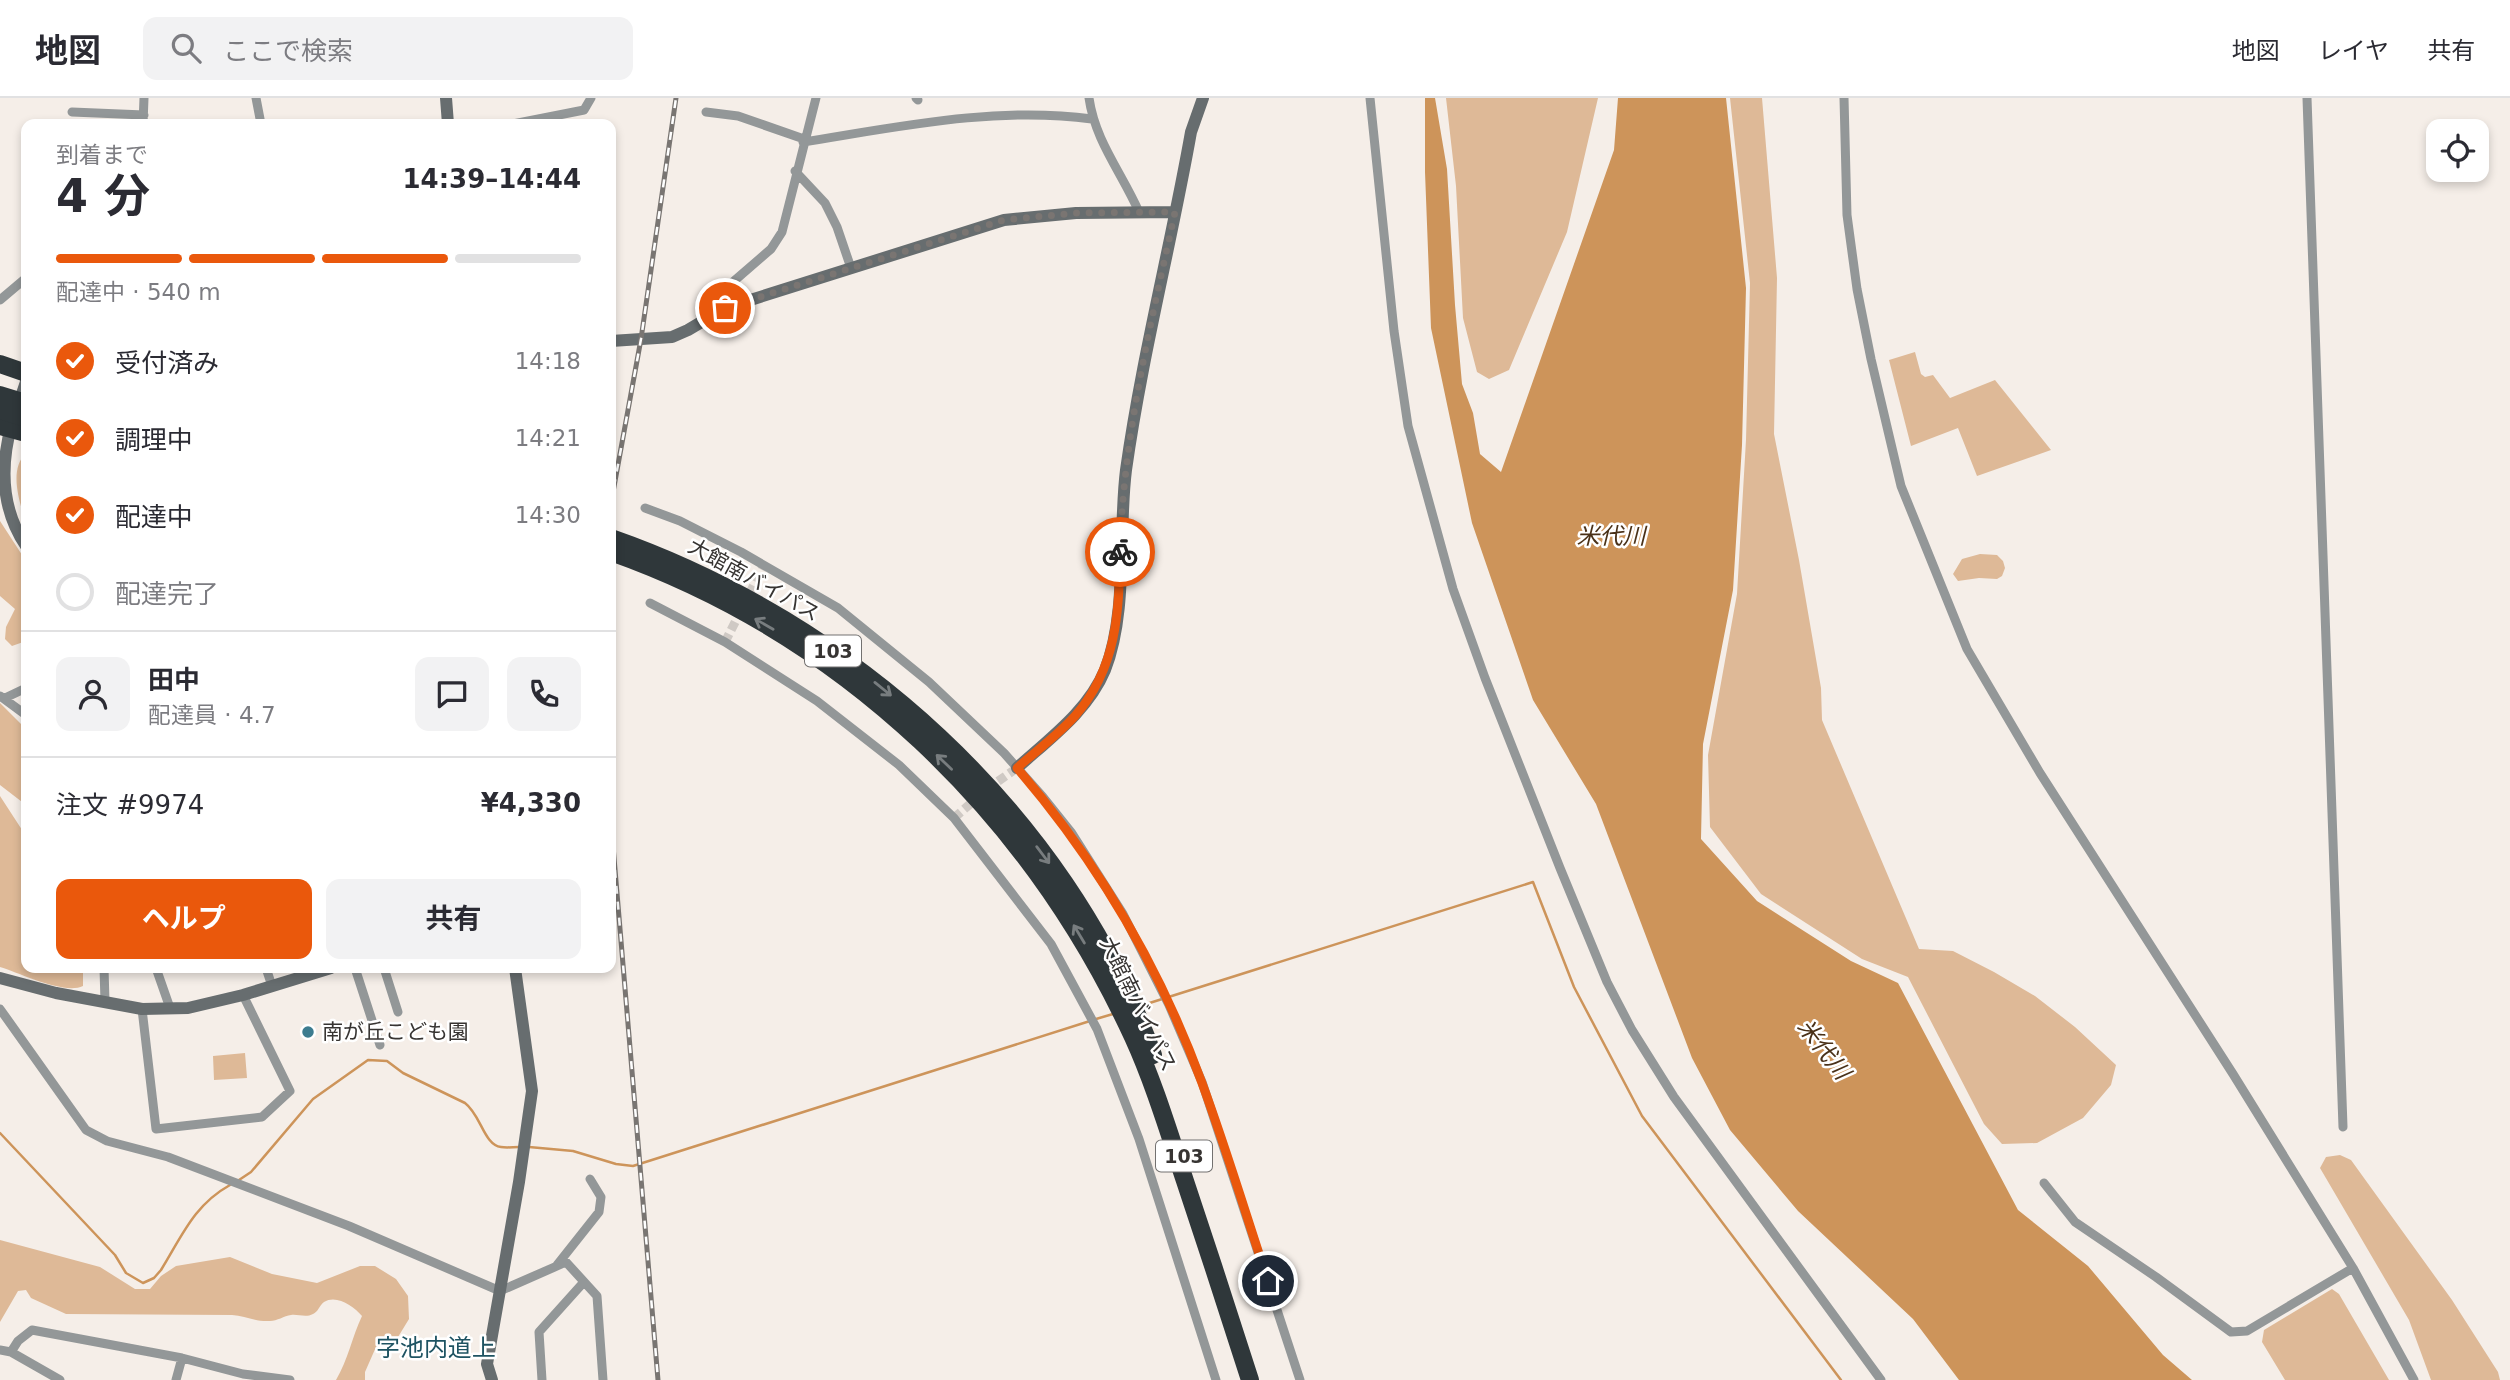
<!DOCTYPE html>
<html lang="ja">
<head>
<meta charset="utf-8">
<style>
	:root { --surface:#fff; --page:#f2f2f3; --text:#2b2b33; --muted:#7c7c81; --line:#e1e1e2; --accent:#ea580c }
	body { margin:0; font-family:"DejaVu Sans","Noto Sans JP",sans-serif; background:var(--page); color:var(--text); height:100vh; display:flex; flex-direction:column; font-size:26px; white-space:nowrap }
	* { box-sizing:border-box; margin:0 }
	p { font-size:23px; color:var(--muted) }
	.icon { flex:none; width:38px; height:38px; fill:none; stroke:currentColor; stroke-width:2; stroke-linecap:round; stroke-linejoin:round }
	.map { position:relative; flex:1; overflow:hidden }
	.side { position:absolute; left:21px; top:21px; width:595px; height:854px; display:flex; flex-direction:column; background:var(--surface); border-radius:14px; box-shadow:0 4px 10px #0003 }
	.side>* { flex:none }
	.controls { position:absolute; left:2426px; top:21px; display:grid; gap:14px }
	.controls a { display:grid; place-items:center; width:63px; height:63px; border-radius:14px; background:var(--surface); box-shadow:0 4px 10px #0003; font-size:35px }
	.pin { position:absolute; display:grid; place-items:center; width:60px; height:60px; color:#fff; margin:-30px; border:4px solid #fff; border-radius:50%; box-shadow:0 2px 7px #0007 }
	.courier { position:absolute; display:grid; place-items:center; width:70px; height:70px; margin:-35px; border:5px solid #ea580c; border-radius:50%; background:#fff; color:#222; box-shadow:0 2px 9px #0007 }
	.overview em { font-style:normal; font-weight:700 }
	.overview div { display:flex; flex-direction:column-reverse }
	.overview { display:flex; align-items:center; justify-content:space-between; height:119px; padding:0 35px }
	h1 { font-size:46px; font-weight:700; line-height:52px }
	.bar { display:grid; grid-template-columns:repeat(4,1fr); gap:10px 7px; align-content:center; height:84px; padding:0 35px }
	.bar i { height:9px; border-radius:5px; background:var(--line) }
	.bar .active { background:var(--accent) }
	.bar p { grid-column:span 4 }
	.line { display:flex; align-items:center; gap:18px; padding:0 35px; border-top:2px solid var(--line) }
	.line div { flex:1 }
	.round { display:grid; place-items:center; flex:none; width:74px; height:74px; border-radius:14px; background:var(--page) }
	ol { padding:0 35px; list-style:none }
	li { display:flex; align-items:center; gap:21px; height:77px }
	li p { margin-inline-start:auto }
	li .icon { padding:7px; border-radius:50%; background:var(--accent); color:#fff; stroke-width:4 }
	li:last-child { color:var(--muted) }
	li i { width:38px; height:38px; border:4px solid var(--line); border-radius:50% }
	.button { display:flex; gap:14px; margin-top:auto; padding:14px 35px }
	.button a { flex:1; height:80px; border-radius:14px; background:var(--accent); color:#fff; font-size:28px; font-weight:700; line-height:80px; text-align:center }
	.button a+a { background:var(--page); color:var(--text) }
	header { display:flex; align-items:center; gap:42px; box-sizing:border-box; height:98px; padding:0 35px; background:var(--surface); border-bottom:2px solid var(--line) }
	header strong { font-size:33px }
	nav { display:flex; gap:38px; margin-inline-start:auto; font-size:24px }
	.search { width:490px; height:63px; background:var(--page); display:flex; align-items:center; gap:18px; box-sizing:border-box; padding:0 24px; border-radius:14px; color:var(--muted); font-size:26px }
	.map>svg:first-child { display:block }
	.green { fill:#deb997 }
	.water { fill:#cd945a }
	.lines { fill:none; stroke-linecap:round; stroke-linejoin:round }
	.stream { stroke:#cd945a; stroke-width:2.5 }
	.street-tunnel { stroke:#cfc9c4; stroke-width:9; stroke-dasharray:9 4.5; stroke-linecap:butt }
	.street { stroke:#939798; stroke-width:9 }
	.secondary { stroke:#676d6f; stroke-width:12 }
	.highway { stroke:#2f373a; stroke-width:18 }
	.rail-casing { stroke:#797572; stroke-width:5 }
	.rail { stroke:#fff; stroke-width:2.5; stroke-dasharray:8; stroke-linecap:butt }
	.highway-bridge { stroke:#2f373a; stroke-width:18 }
	.oneway { stroke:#787d7f }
	.done { stroke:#7a7572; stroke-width:7; stroke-dasharray:0 12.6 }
	.route { stroke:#ea580c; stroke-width:9 }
	.poi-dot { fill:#3c7c8f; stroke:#fff; stroke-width:2.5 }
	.labels { text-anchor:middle; stroke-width:5; stroke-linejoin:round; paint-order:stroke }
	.shield { fill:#fff; stroke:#737170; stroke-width:2 }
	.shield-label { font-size:19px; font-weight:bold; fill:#373432 }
	.street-label { font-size:21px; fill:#373432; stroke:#fff }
	.poi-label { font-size:21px; fill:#373432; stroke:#fff; text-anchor:start }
	.water-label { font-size:23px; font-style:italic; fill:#4a3118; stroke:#fff }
	.quarter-label { font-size:24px; fill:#1e5362; stroke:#fff }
</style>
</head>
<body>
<header>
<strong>地図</strong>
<div class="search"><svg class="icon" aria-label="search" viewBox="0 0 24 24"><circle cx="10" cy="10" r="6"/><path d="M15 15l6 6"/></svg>ここで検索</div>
<nav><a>地図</a><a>レイヤ</a><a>共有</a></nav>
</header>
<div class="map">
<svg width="2510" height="1282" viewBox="0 0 2510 1282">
	<rect width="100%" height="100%" fill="#f5eee8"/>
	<path class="green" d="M1446,0H1598L1567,134L1509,272L1489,281L1477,274L1463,220L1456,88Z
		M1730,0H1762L1777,180L1774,336L1799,462L1821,590L1822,622L1919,851L1953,853L1994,874L2035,898L2075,929L2116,967L2111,987L2083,1020L2037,1045L2002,1046L1984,1026L1908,879L1862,861L1761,796L1710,729L1708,657L1737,496L1746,342L1750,185Z
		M1915,254L1921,276L1925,279L1933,277L1950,300L1995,282L2051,352L1977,378L1958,330L1911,348L1889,262Z
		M26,355V425C20,405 8,372 26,355Z
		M0,423L26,463V543L12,548L5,541L6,529L15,511L0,498Z
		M1980,456L1997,457L2003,463L2005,470L2002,478L1997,481L1979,480L1958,483L1953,476L1962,461Z
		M0,605L26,631V707L0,687Z
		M0,698L26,738V870H83V888C64,897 20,875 0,869Z
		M245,955L247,980L214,982L213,958Z
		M2340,1057L2351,1062L2452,1202L2498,1274L2500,1282H2431L2409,1222L2320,1070L2326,1059Z
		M0,1142L100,1169L135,1191H150L161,1178L176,1168L230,1159L272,1176L317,1185L360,1168H375L396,1181L408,1198L409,1221L398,1239L376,1249L365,1274V1282H336C348,1262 352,1239 362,1218C354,1208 336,1196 324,1204C319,1208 318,1214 313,1216C306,1220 298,1216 291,1217C284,1218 277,1223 270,1223C256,1224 245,1218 232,1217L66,1216L31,1200L26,1192L18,1193L0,1224Z
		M2332,1191L2339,1196L2389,1282H2285L2262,1244L2264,1232Z"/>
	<path class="water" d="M1425,0H1435L1447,71L1455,207L1462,286L1473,315L1480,356L1501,374L1614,52L1618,0H1726L1746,190L1742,347L1733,492L1703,646L1701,741L1757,803L1851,863L1898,885L2018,1112L2088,1168L2163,1257L2192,1282H1959L1913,1221L1798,1113L1730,1032L1692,960L1596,706L1533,602L1472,425L1431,230L1425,74Z"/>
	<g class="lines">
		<path class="stream" d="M1140,908L1533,784L1574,889L1642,1018L1841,1282
			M1096,921L1113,916
			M0,1035L115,1157L126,1175L143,1185L154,1180L161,1172C182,1138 194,1107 230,1087
			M529,1049L573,1053L616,1066L633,1068L1090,923
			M239,1082L251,1074L313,1001L368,962L387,963L403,975L465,1005C481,1017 484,1047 501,1049C507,1050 513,1049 519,1049"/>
		<path class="street-tunnel" d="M725,544L764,467
			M987,691L1017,670
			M954,720L977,700"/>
		<path class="street" d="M256,0L261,26
			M916,0L918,2
			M1089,0C1095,43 1122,75 1139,114
			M1370,0L1394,233L1408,328L1453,491L1485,580L1560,770L1607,884L1632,932L1674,999L1881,1282
			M1844,0L1847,117L1857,191L1871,261L1901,388L1967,551L2040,675L2233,976L2353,1170L2414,1282
			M2307,0L2343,1029
			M72,14L144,17
			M706,14L738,18L804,41
			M143,26L144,0
			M513,26L584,12L591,0
			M803,44C898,29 995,8 1092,21
			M795,73L825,105L837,129L851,170
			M0,202L26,180
			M725,210L719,196L771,151L782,134L816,0
			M645,410L680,423L741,454L838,510L929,584L1004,655L1043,699L1071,734L1123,816L1169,907L1202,984L1300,1282
			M650,505L725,544L817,603L899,667L954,720L1051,846L1097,931L1139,1041L1216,1282
			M0,598L26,617
			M5,600L26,590
			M104,870L105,904
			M156,870L170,910
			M266,870L272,888
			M355,870L380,947
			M384,870L398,914
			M0,911L86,1032L107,1043L168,1059L349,1128L500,1193L566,1164L597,1198L603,1282
			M142,911L156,1031L262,1019L290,993L243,897
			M2044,1085L2075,1124L2156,1179L2231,1234L2247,1233L2353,1170
			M557,1167L599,1114L601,1099L590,1081
			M0,1252L11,1254L60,1282
			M11,1254L18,1243L32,1232L182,1260L243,1276L290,1282
			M176,1282L182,1260
			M542,1282L539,1234L583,1185"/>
		<path class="secondary" d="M446,0L448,26
			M611,243L672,239L688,232L725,210L1004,122L1076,115L1175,114
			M18,308L26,284
			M12,325C0,368 1,411 26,448
			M1017,670C1049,641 1088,613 1105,572C1128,514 1118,435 1126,372C1142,258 1171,147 1191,34L1203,0
			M0,880L56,895L142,911L188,910L243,897L331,870
			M492,1282L487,1266L519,1084L532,993L515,870"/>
		<path class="highway" d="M0,266L26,275
			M0,328L26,335
			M611,440C851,524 1065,714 1153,957
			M611,454C845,537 1029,714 1133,939C1154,985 1169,1035 1185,1083C1207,1149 1229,1216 1250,1282"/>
		<g class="rail-casing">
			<path id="rail" d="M611,405L641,241L676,0
				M611,724L658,1282"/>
		</g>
		<use href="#rail" class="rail"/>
		<path class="highway-bridge" d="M0,297L26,305
			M0,312L26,320"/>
	</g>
	<defs><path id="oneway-shaft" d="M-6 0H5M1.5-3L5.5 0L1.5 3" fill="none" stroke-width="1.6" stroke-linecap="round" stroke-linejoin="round" transform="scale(1.75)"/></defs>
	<g class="oneway">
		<use href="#oneway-shaft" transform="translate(764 526) rotate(-150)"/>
		<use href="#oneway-shaft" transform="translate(883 591) rotate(39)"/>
		<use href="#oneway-shaft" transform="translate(944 664) rotate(-136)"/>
		<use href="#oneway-shaft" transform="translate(1043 757) rotate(53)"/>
		<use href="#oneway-shaft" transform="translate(1079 836) rotate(-121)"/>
	</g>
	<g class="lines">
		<path class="done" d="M725,210L1004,122L1076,115L1175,114C1151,225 1123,339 1120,454"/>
		<path class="route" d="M1120,454C1119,515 1117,570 1075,618C1058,637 1036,653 1017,670C1097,763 1160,870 1202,985C1226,1050 1246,1117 1268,1183"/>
	</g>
	<circle class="poi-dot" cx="308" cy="934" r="7"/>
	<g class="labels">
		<g class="shield">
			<rect x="805" y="537.5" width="56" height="31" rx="5"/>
			<rect x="1156" y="1042.5" width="56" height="31" rx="5"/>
		</g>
		<g class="shield-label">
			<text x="833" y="560">103</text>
			<text x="1184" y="1065">103</text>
		</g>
		<g class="street-label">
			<text transform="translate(754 482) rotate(29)" y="7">大館南バイパス</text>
			<text transform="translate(1138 906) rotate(64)" y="7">大館南バイパス</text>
		</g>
		<g class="poi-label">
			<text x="322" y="941">南が丘こども園</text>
		</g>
		<g class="water-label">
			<text x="1611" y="446">米代川</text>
			<text transform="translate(1824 951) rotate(52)" y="8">米代川</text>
		</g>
		<g class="quarter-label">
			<text x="436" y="1258">字池内道上</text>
		</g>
	</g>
</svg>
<div class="controls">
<a><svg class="icon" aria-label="locate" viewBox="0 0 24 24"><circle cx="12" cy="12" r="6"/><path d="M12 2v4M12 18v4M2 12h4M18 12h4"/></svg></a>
</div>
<div class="pin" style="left:725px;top:210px;background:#ea580c"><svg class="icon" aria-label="bag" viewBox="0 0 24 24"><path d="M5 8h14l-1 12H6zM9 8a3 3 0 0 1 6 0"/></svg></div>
<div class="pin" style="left:1268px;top:1183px;background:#1f2937"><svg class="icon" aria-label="home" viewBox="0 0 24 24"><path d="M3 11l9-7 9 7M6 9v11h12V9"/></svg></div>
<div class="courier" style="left:1120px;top:454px"><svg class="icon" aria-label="bike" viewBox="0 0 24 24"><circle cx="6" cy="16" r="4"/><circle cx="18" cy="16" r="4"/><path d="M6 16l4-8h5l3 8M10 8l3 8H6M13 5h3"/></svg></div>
<section class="side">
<div class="overview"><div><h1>4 分</h1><p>到着まで</p></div><em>14:39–14:44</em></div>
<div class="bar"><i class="active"></i><i class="active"></i><i class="active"></i><i></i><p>配達中 · 540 m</p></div>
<ol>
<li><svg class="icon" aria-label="check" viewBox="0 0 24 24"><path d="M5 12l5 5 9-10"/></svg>受付済み<p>14:18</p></li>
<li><svg class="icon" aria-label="check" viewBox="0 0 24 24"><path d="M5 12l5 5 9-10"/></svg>調理中<p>14:21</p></li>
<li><svg class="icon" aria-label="check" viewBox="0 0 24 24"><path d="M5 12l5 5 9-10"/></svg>配達中<p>14:30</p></li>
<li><i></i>配達完了</li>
</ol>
<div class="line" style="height:126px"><a class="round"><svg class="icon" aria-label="person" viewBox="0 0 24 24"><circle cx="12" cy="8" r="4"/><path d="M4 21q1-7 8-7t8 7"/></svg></a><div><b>田中</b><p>配達員 · 4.7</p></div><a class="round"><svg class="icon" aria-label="chat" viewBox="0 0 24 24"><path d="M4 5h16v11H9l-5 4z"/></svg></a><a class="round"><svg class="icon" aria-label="phone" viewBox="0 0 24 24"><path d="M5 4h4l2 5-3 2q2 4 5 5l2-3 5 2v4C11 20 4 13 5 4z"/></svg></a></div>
<div class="line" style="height:91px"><div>注文 #9974</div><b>¥4,330</b></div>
<div class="button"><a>ヘルプ</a><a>共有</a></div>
</section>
</div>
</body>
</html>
